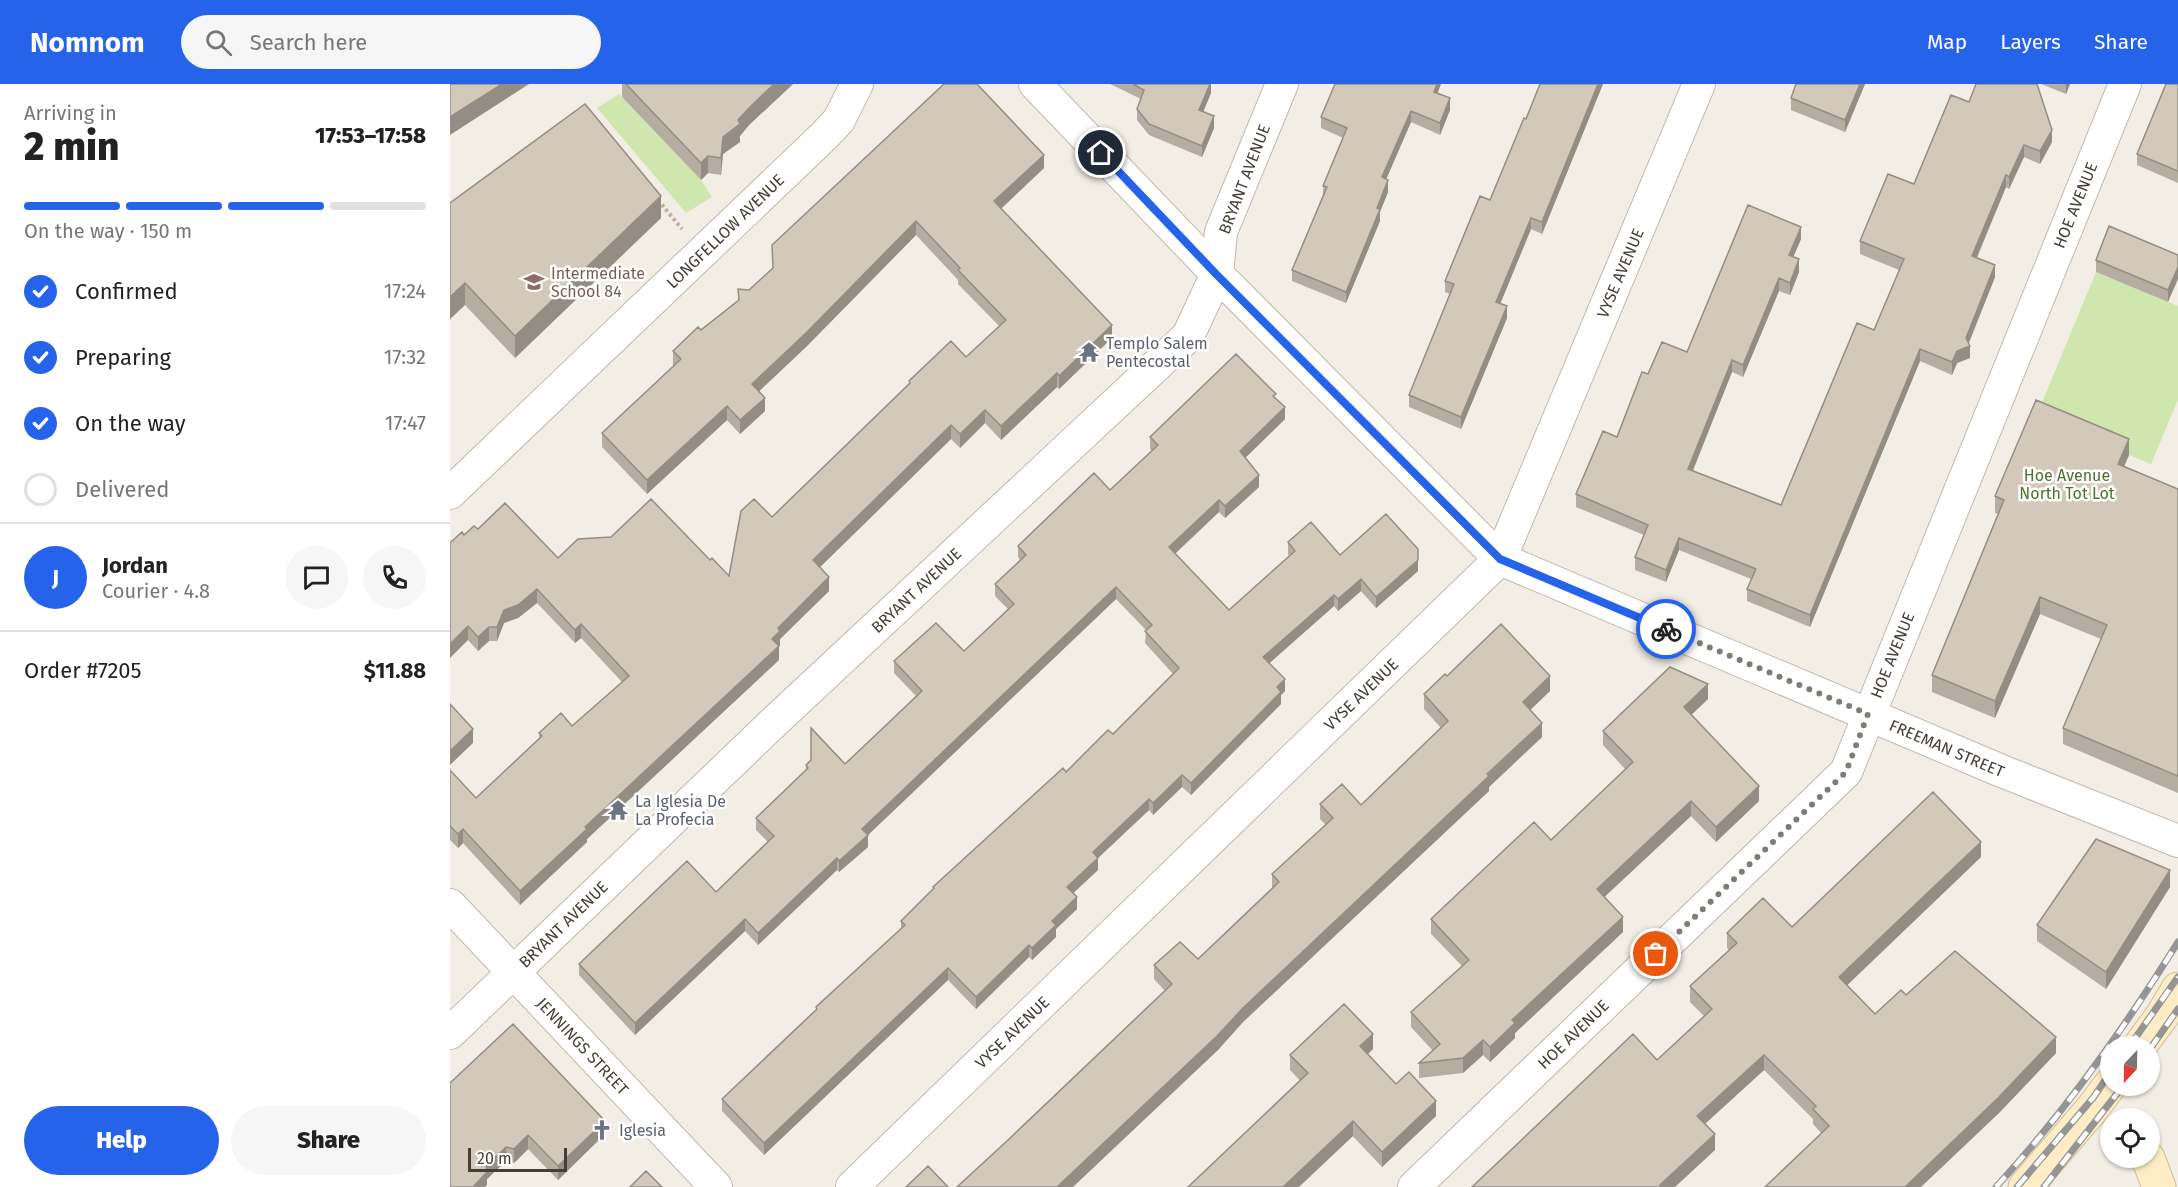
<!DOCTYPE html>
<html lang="en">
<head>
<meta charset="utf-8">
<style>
	:root { --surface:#fff; --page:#f6f6f6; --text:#222; --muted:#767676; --line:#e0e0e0; --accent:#2563eb }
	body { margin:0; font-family:"Fira Sans",sans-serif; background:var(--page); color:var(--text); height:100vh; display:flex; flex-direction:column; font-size:22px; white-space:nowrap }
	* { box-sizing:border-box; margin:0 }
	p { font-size:20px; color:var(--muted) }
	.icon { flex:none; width:33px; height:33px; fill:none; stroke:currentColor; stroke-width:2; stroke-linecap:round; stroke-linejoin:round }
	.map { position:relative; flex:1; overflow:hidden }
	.drawer { display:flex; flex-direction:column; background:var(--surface); width:450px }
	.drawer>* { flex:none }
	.needle { width:39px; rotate:202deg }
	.buttons { position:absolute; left:1650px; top:952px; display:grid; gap:12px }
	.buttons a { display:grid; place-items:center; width:60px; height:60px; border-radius:50%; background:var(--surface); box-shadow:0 2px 4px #0004; font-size:30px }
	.scale { position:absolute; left:18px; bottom:15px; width:99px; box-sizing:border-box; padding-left:6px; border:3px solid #443e35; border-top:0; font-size:16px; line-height:21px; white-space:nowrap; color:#443e35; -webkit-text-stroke:4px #fff; paint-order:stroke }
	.pin { position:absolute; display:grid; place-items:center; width:51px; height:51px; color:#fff; margin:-26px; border:3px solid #fff; border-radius:50%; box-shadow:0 2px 6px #0007 }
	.courier { position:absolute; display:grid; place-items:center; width:60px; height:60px; margin:-30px; border:4px solid #2563eb; border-radius:50%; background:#fff; color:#222; box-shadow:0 2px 8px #0007 }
	.summary em { font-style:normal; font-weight:800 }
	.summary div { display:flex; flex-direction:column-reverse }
	.summary { display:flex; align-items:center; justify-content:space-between; height:102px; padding:0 24px }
	h1 { font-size:39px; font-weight:800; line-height:45px }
	.bar { display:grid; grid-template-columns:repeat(4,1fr); gap:9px 6px; align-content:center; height:72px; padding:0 24px }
	.bar i { height:8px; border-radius:4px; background:var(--line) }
	.bar .current { background:var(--accent) }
	.bar p { grid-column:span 4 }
	.line { display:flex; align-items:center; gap:15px; padding:0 24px; border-top:2px solid var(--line) }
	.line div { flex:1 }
	.round { display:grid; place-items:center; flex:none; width:63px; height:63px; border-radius:32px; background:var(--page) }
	ol { padding:0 24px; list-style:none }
	li { display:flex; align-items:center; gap:18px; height:66px }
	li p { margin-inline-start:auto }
	li .icon { padding:6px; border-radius:50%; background:var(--accent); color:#fff; stroke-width:4 }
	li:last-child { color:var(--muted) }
	li i { width:33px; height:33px; border:3px solid var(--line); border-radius:50% }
	.action { display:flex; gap:12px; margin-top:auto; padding:12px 24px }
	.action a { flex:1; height:69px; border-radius:36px; background:var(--accent); color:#fff; font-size:24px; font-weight:800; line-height:69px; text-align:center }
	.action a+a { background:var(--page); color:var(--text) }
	header { display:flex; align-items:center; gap:36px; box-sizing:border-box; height:84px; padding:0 30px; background:var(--accent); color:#fff }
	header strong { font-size:28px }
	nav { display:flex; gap:33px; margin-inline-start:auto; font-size:21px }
	.search { width:420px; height:54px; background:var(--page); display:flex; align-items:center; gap:15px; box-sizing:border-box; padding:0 21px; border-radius:33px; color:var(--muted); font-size:22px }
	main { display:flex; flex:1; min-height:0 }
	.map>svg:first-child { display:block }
	.green { fill:#d0e6af }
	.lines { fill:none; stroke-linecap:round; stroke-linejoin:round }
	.street-casing { stroke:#c0b8ab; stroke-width:34 }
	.secondary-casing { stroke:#d1be97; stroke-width:35 }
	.path { stroke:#bfb09a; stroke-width:4; stroke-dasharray:3 3; stroke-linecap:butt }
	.street { stroke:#fff; stroke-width:32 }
	.secondary { stroke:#fdecc5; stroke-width:33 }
	.rail-casing { stroke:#959595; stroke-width:7 }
	.rail { stroke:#fff; stroke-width:4.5; stroke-dasharray:14; stroke-linecap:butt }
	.wall { fill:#b5ada1 }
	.shaded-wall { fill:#948d83 }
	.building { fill:#d3c9bb; stroke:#948d83; stroke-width:1.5 }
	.done { stroke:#817c73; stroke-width:6; stroke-dasharray:0 10.8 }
	.route { stroke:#2563eb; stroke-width:8 }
	.labels { text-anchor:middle; stroke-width:5; stroke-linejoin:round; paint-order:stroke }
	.street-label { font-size:16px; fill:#443e35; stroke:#fff }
	.education-label { font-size:16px; fill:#785e54; stroke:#fff; text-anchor:start }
	.worship-label { font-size:16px; fill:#5b616d; stroke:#fff; text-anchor:start }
	.park-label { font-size:16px; fill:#4a742a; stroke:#fff }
</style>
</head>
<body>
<header>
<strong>Nomnom</strong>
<div class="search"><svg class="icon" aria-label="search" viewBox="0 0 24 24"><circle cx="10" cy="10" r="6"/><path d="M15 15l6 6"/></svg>Search here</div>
<nav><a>Map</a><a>Layers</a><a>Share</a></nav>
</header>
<main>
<section class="drawer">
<div class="summary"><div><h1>2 min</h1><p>Arriving in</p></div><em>17:53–17:58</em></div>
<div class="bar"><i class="current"></i><i class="current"></i><i class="current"></i><i></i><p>On the way · 150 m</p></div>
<ol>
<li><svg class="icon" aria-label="check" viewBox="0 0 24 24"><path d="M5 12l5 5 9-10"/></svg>Confirmed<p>17:24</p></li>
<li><svg class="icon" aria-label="check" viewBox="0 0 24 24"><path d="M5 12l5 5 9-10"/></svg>Preparing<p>17:32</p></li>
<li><svg class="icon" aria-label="check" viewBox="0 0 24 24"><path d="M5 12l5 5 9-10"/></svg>On the way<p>17:47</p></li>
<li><i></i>Delivered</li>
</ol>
<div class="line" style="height:108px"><b class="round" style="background:var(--accent);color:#fff">J</b><div><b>Jordan</b><p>Courier · 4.8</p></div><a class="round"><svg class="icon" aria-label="chat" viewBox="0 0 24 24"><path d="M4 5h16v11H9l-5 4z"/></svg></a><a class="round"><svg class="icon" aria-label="phone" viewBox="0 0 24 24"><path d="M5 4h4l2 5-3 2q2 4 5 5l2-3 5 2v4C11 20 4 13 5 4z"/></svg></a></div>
<div class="line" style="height:78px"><div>Order #7205</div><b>$11.88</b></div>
<div class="action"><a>Help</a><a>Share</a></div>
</section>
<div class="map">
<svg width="1728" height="1103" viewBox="0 0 1728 1103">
	<rect width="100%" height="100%" fill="#f2eee5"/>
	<path class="green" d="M169,10L251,96L262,113L236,129L147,24Z
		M1646,188L1728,222V316L1701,380L1586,333Z"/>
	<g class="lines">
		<g class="street-casing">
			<path id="street" d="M585,0L767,190L1050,475L1554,688L1728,757
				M0,409L374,52L389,36L407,0
				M0,821L266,1103
				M0,949L323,639L738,252L767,190L771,148L832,0
				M402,1103L1050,475L1249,0
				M964,1103L1396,688L1675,0"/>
		</g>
		<g class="secondary-casing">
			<path id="secondary" d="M1689,963L1712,932L1728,905
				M1698,1074L1709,1103
				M1575,1103L1642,1025L1660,1001"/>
		</g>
		<path class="path" d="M208,116L232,145"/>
		<use href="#street" class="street"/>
		<use href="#secondary" class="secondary"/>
		<g class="rail-casing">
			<path id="rail" d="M1679,963L1728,893
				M1700,965L1728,925
				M1546,1103C1615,1028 1674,945 1728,858
				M1567,1103L1643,1014L1660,989
				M1594,1103L1673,1002"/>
		</g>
		<use href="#rail" class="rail"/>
	</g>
	<path class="wall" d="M172,0H343L299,41L290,52V58L273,70L271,91L258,89L251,96L172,13Z
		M660,0H761V9L753,28L764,44L752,73L699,51L687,36V25L691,15Z
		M1090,0H1153L1092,150L1081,145L1050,220L1057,234L1011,345L959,323V311L1000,210L995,208V197L1040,116L1076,35Z
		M1415,0L1395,48L1341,26V14Z
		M1591,0H1620L1616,10Z
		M1728,0V99L1687,81V70Z
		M988,9L1000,26L990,51L961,38L936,95L938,108L930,128V137L896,219L842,197V186L873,111V102L893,54L871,44V33Z
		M1501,11L1602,58L1590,80L1574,73L1559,105L1556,103L1527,174L1545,193L1519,259L1520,274L1507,279L1502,291L1470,277L1360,543L1297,517V505L1301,495L1229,466L1216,498L1185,486V473L1194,451L1126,423V410L1167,353L1198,290L1237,268L1351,155L1343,173L1349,188L1340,211L1329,207L1293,293L1282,288L1243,387L1331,421L1424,246L1449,186L1410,170V157L1464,100Z
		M594,84L551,125L662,254L609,305L607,303L551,356L535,339L510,364L501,355L370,483L379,507L330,555V561L329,562V576L137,755V758L70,821L13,759L8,764L0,756V686L26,714L89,655V649L122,642L172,598L131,554L125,559L87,519L68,534L54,539L47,557H39L28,567L18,556L14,451L28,445L108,474L260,476L279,492L322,433L459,301V297L516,273L549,242L508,200V196L466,151L357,262L309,307L315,327L290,350L277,336L197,410L152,363V349L224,282L223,281V267L288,216V205L299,206Z
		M0,119L211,134L65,274L15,221L0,235Z
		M1728,171L1718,218L1646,188V176Z
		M826,314L835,335L795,374L809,403L775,434L769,428L725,470L779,526L839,472L838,470V458L890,471L968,487L926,524L911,507L888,527L884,522L819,579L835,607L831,611V620L741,711L732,703L703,731L699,726L648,774V786L623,809L627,825L606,845V853L582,876L579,873L526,925L498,896L314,1071L272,1027V1015L366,926V923L451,845V837L483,806V803L616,688L663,650L723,590L695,559L696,546L666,515L418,751V763L389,788L387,786L308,861L295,847L185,951L129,891V880L266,808L318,758L306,746V734L356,686V681L395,680L466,612L444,589V577L514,567L558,525L545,512V500L570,476L568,473V462L660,406L702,367L700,365V353Z
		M1679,371L1674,382L1728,405V709L1613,660V644L1651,555L1590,530L1545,634L1482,608V591L1548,430L1545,429V412Z
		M997,592L1100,607L1080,626L1092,653L1039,703V707L793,938L767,967L558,1056L715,907L704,895V881L748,875L822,805V790L876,741L870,735V720L911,721L991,644L974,625V610Z
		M1258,615L1241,631L1309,717L1266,758L1241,732L1154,813L1173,848L1065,949V954L1040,978L1033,971L1013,989L969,994V979L983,967L961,943V928L1012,882L981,850V835L1101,756L1176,686L1153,661V647Z
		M1531,773L1397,901L1425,930L1456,911L1606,969L1548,1030L1371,1049L1363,1040V1035L1314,986L1255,1040L1265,1066L1207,976L1254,932L1240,918V902L1279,866L1277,864V849L1342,843Z
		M1720,803L1656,905L1587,857V841Z
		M923,965L918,970L946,1000L986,1032L932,1083L840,986V971Z
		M0,999L155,1050L108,1096L78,1065L64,1079L56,1077L37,1095V1101Z"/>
	<path class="shaded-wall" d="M52,0H79L0,51V33Z
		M324,0H343L299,41L290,52V58L273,70L271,91V74L273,53L299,24Z
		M760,0H761V9L749,38V26Z
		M987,0H991L984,19V8Z
		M1148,0H1153L1092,150V138Z
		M1410,0H1415L1395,48V36Z
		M1616,0H1620L1616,10Z
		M1000,14V26L990,51V39Z
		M961,27V38L932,105V93Z
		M764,32V44L752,73V62Z
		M1602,46V58L1590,80V67Z
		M1574,61V73L1559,105V93Z
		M594,71V84L544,131V117Z
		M258,72V89L251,96V79Z
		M1556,91V103L1522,184V172Z
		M938,96V108L930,128V137L896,219V208Z
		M211,112V134L65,274V252Z
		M1081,134V145L1046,230V218Z
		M466,137V151L357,262L302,314V300Z
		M1351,143V155L1339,183V171Z
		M1349,175V188L1340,211V199Z
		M1545,181V193L1517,263L1520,262V274L1507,279L1502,291V278L1507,267L1516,254Z
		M1728,183V195L1718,218V206Z
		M1329,194V207L1293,293V281Z
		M15,199V221L0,235V213Z
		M1057,222V234L1011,345V333Z
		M662,241V254L609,305V292Z
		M1470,265V277L1360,543V531Z
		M1282,276V288L1238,398V385Z
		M607,289V303L551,356V342Z
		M315,314V327L290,350V336Z
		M277,322V336L197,410V396Z
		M835,323V335L790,379V367Z
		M535,326V339L510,364V350Z
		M501,341V355L363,490V476Z
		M1679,355V371L1668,397V380Z
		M809,391V403L775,434V422Z
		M769,416V428L719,475V463Z
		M1229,454V466L1216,498V486Z
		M968,476V487L926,524V513Z
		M379,493V507L330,555V561L322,569V555L328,544Z
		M911,495V507L888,527V515Z
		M666,503V515L418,751V763L389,788V777L412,745Z
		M87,505V519L68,534L54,539L47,557V543L54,526Z
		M884,511V522L813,585V573Z
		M1590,513V530L1545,634V617Z
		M131,540V554L125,559V546Z
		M18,542V556L0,574V560Z
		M39,543V557L28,567V553Z
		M329,562V576L137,755V758L70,821V807L135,743Z
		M1100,592V607L1073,633V618Z
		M835,595V607L831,611V620L741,711V699Z
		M1258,600V615L1234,638V623Z
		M1092,639V653L1039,703V707L793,938L767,967L623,1103H607L793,924Z
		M23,645V659L0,681V667Z
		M732,691V703L703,731V719Z
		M1309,702V717L1266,758V743Z
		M699,715V726L648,774V786L617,815V803L643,768Z
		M1241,717V732L1147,820V805Z
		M13,745V759L8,764V750Z
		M1531,758V773L1389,909V893Z
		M387,774V786L308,861V849Z
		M1720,786V803L1656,905V888Z
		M627,813V825L606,845V853L582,876V864L602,837Z
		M1173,833V848L1065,949V954L1040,978V963L1062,936Z
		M295,835V847L185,951V939Z
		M579,861V873L526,925V913Z
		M498,884V896L314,1071V1059Z
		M923,950V965L910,977V962Z
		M1606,953V969L1548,1030L1471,1103H1455Z
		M1033,956V971L1013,989V974Z
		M1314,971V986L1247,1047V1032Z
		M986,1017V1032L932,1083V1068Z
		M155,1037V1050L108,1096V1082Z
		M903,1037V1052L849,1103H833Z
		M1265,1050V1066L1225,1103H1210V1101Z
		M78,1051V1065L64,1079V1065Z
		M56,1063V1077L37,1095V1101L35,1103H23L36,1082Z"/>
	<path class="building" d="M0,0H52L0,33Z
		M176,0H324L299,24L288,36L290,40L273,53L271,74L258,72L251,79Z
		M494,0H527L594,71L544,117L662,241L609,292L607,289L551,342L535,326L510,350L501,341L363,476L379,493L328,544L330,547L322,555L329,562L135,743L137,745L70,807L13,745L8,750L0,742V686L26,714L92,652L89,649L111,629L122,642L179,592L131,540L125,546L87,505L68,521L54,526L47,543H39L28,553L18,542L0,560V459L12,448L14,451L24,442L28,445L55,419L108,474L128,455L161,453L201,415L260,476L262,474L279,492L291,427L304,415L322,433L460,299L459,297L501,257L516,273L556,236L508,186L510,184L466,137L357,248L302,300L315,314L290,336L277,322L197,396L152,349L231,275L223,267L248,243L251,246L289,216L288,205L299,206L323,184L322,161Z
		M683,0H760L749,26L764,32L752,62L699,40L687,25L694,6Z
		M885,0H987L984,8L1000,14L990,39L961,27L932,93L938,96L927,124L930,125L896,208L842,186L877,103L873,102L897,44L871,33Z
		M1090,0H1148L1092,138L1081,134L1046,218L1057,222L1011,333L959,311L1004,200L995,197L1030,112L1040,116L1074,34L1076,35Z
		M1346,0H1410L1395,36L1341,14Z
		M1526,0H1587L1602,46L1590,67L1574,61L1559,93L1556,91L1522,172L1545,181L1516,254L1520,262L1507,267L1502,278L1470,265L1360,531L1297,505L1306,485L1229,454L1216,486L1185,473L1198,441L1126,410L1153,347L1167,353L1192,288L1198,290L1212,258L1237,268L1298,121L1351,143L1339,171L1349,175L1340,199L1329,194L1293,281L1282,276L1238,385L1331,421L1407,239L1424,246L1454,175L1410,157L1438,90L1464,100L1501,11L1519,18Z
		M1716,0H1728V87L1687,70Z
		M135,20L211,112L65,252L15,199L0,213V119Z
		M1659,142L1728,171V183L1718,206L1646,176Z
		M786,270L826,310L823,312L835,323L790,367L809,391L775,422L769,416L719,463L779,526L845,467L838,458L861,438L890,471L936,430L968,465V476L926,513L911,495L888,515L884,511L813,573L835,595L827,603L831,608L741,699L732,691L703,719L699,715L643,768L648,774L617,803L627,813L602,837L606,841L582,864L579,861L526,913L498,884L314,1059L272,1015L367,925L366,923L455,841L451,837L484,804L483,803L613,684L616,688L658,646L663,650L729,584L695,547L702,541L666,503L412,745L418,751L389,777L387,774L308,849L295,835L185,939L129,880L237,777L266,808L324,752L306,734L358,684L356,681L361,676V644L395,680L472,607L444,577L486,539L514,567L564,520L545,500L576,471L568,462L644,389L660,406L708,361L700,353Z
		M1586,316L1679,355L1668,380L1728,405V692L1613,644L1657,541L1590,513L1545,617L1482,591L1554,416L1545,412Z
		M1051,540L1100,592L1073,618L1092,639L1037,690L1039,692L793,924L767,952L607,1103H507L558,1056L722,900L704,881L730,858L748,875L829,798L822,790L883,734L870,720L892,700L911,721L998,637L974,610L995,590L997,592Z
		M1220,583L1258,600L1234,623L1309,702L1266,743L1241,717L1147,805L1173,833L1062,936L1065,939L1040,963L1033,956L1013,974L969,979L990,960L961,928L1019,876L981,835L1084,738L1101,756L1183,678L1153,647Z
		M0,620L23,645L0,667Z
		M1483,708L1531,758L1389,893L1425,930L1451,906L1456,911L1505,867L1606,953L1548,1014L1455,1103H1315L1379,1042L1363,1025L1366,1022L1314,971L1247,1032L1265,1050L1210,1101L1211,1103H1022L1183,950L1207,976L1262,925L1240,902L1287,859L1277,849L1313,814L1342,843Z
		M1646,755L1720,786L1656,888L1587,841Z
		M894,920L923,950L910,962L946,1000L959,988L986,1017L932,1068L903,1037L833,1103H738L858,989L840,971Z
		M63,940L155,1037L108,1082L78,1051L64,1065L56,1063L36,1082L37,1088L23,1103H0V999Z
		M478,1082L498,1103H456Z
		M196,1087L212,1103H180Z"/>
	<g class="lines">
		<path class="done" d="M1206,870L1396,688L1418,630L1216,545"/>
		<path class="route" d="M651,69L766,190L1050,475L1216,545"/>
	</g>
	<defs>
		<g id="school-bare" transform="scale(1.62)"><path d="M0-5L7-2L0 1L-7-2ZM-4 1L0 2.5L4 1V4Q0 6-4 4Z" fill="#8d6e63" stroke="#fff" stroke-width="2.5" paint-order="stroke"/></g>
		<g id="temple-bare" transform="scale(1.62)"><path d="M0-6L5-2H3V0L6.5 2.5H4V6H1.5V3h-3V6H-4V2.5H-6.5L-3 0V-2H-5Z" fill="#6b7280" stroke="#fff" stroke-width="2.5" paint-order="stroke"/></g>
		<g id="church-bare" transform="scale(1.62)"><path d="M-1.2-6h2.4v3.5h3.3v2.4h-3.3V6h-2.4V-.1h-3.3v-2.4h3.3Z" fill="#6b7280" stroke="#fff" stroke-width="2.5" paint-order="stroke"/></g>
	</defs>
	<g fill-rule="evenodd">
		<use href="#school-bare" x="84" y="198"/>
		<use href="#temple-bare" x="639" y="268"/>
		<use href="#temple-bare" x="168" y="726"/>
		<use href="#church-bare" x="152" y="1046"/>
	</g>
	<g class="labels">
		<g class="street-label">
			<text transform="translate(794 95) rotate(-69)" y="6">BRYANT AVENUE</text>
			<text transform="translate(1625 121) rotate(-68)" y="6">HOE AVENUE</text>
			<text transform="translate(275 147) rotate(-44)" y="6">LONGFELLOW AVENUE</text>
			<text transform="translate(1170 189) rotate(-67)" y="6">VYSE AVENUE</text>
			<text transform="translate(466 506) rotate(-43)" y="6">BRYANT AVENUE</text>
			<text transform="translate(1442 571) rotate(-68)" y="6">HOE AVENUE</text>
			<text transform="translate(911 610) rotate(-44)" y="6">VYSE AVENUE</text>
			<text transform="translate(1497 664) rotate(23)" y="6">FREEMAN STREET</text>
			<text transform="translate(113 840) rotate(-44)" y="6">BRYANT AVENUE</text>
			<text transform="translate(562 948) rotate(-44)" y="6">VYSE AVENUE</text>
			<text transform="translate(1123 950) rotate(-44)" y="6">HOE AVENUE</text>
			<text transform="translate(133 962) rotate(47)" y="6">JENNINGS STREET</text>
		</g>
		<g class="education-label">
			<text x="101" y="195">Intermediate<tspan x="101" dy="18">School 84</tspan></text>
		</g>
		<g class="worship-label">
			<text x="656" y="265">Templo Salem<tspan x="656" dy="18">Pentecostal</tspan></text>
			<text x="185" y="723">La Iglesia De<tspan x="185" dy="18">La Profecia</tspan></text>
			<text x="169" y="1052">Iglesia</text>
		</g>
		<g class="park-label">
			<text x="1617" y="397">Hoe Avenue<tspan x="1617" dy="18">North Tot Lot</tspan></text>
		</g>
	</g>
</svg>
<div class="buttons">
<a><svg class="needle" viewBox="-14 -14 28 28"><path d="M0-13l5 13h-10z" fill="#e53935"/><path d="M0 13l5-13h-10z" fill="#767676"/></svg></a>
<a><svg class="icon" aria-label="locate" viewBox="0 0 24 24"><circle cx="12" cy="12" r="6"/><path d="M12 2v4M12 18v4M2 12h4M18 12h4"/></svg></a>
</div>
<div class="scale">20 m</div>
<div class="pin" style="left:1206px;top:870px;background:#ea580c"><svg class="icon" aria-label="bag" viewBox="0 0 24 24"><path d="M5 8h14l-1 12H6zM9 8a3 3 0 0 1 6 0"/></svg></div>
<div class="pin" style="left:651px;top:69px;background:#1f2937"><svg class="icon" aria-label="home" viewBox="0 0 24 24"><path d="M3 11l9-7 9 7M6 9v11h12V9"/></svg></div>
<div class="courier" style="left:1216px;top:545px"><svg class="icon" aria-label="bike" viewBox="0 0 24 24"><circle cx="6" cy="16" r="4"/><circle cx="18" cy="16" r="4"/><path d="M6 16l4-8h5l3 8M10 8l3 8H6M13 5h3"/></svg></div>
</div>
</main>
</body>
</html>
